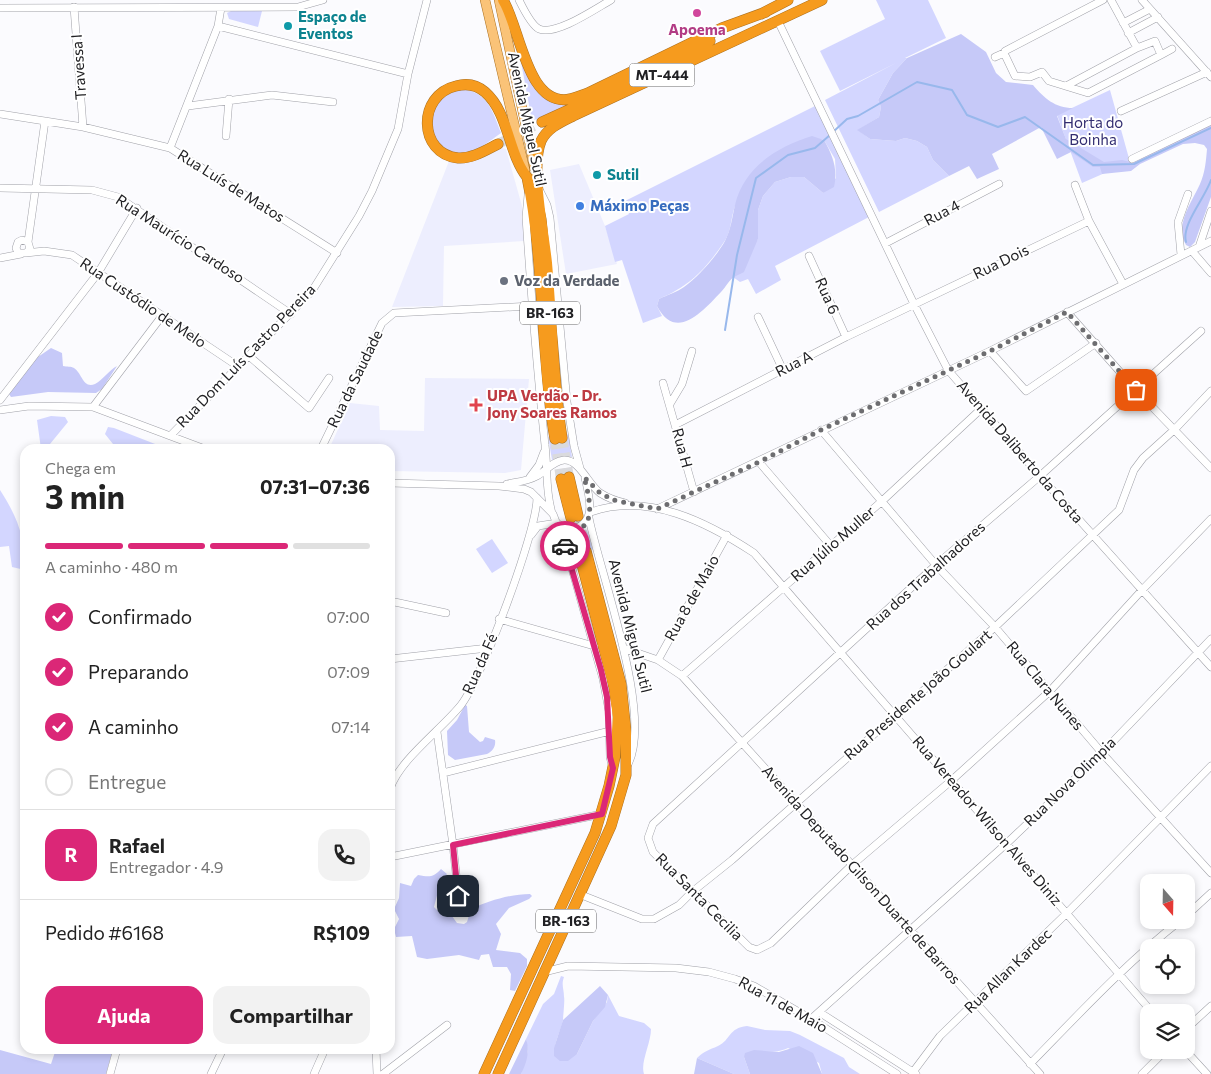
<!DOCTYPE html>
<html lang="pt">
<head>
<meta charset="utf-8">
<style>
	:root { --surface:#fff; --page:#f2f2f2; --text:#222; --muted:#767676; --line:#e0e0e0; --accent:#db2777 }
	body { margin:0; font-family:Commissioner,sans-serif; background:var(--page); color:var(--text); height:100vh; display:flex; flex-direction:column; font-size:19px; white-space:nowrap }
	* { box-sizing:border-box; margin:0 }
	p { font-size:16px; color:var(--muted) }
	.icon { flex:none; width:28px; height:28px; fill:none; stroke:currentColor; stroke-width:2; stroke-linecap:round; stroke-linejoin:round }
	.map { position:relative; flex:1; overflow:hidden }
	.side { position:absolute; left:20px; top:444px; width:375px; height:610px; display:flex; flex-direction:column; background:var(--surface); border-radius:15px; box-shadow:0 2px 8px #0003 }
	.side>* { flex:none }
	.needle { width:32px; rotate:160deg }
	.tools { position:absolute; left:1140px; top:874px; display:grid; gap:10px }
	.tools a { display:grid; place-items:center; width:55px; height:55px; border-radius:10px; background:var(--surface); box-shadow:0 2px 8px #0003; font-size:25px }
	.pin { position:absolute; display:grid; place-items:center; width:42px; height:42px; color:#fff; margin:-21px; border-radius:10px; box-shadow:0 2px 8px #0006 }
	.courier { position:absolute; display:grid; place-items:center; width:50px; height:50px; margin:-25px; border:4px solid #db2777; border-radius:50%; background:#fff; color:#222; box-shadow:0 1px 6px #0007 }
	.overview em { font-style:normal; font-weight:700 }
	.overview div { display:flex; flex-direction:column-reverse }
	.overview { display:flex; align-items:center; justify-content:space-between; height:85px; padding:0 25px }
	h1 { font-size:32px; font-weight:700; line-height:38px }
	.bar { display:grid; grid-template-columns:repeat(4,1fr); gap:8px 5px; align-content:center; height:60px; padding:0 25px }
	.bar i { height:6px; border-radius:4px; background:var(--line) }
	.bar .on { background:var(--accent) }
	.bar p { grid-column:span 4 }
	.line { display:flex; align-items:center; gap:12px; padding:0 25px; border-top:1px solid var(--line) }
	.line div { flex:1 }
	.round { display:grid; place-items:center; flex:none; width:52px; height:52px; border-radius:15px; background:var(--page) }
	ol { padding:0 25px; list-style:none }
	li { display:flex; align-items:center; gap:15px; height:55px }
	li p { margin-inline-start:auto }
	li .icon { padding:5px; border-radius:50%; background:var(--accent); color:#fff; stroke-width:4 }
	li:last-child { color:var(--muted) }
	li i { width:28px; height:28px; border:2px solid var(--line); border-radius:50% }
	.action { display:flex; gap:10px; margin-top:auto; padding:10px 25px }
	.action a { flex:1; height:58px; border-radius:15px; background:var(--accent); color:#fff; font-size:20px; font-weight:700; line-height:58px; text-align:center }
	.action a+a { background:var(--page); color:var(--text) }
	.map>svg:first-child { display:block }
	.built { fill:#edeefe }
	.green { fill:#d3d6ff }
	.forest { fill:#c6c9f8 }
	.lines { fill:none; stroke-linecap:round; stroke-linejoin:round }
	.stream { stroke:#98b8ec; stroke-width:2 }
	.highway-tunnel { stroke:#dadadd; stroke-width:10; stroke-dasharray:10 5; stroke-linecap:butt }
	.minor-casing { stroke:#a0a1a8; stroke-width:8 }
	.major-casing { stroke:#ab7020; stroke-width:10 }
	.highway-casing { stroke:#ab7020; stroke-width:11 }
	.minor { stroke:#fff; stroke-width:7 }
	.major { stroke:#fac378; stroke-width:9 }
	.highway { stroke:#f69b1e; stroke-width:10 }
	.done { stroke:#6d6d70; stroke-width:5; stroke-dasharray:0 9 }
	.route { stroke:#db2777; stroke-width:6 }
	.hotel-dot { fill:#d1479c; stroke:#fff; stroke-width:2 }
	.culture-dot { fill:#0f9aa8; stroke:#fff; stroke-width:2 }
	.shop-dot { fill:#3f7fe0; stroke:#fff; stroke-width:2 }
	.worship-dot { fill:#6b7280; stroke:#fff; stroke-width:2 }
	.health-dot { fill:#e0444e; stroke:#fff; stroke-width:2 }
	.labels { text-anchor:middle; stroke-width:4; stroke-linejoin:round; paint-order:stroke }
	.shield { fill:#fff; stroke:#646466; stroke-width:1 }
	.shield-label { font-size:14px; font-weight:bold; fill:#212124 }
	.culture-label { font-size:15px; font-weight:bold; fill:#0d838f; stroke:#fff; text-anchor:start }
	.hotel-label { font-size:15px; font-weight:bold; fill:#b23c85; stroke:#fff }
	.street-label { font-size:15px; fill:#212124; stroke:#fff }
	.park-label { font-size:15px; fill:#322d71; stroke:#fff }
	.shop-label { font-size:15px; font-weight:bold; fill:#366cbe; stroke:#fff; text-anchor:start }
	.worship-label { font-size:15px; font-weight:bold; fill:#5b616d; stroke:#fff; text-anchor:start }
	.health-label { font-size:15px; font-weight:bold; fill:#be3a42; stroke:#fff; text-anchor:start }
</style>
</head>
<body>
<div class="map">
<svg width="1211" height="1074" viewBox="0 0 1211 1074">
	<rect width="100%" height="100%" fill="#fbfbfe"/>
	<path class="built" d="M502,148L506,149L522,206L524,241L444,246L443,306L392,307L449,161L457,162L485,156Z
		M579,164L605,226L617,264L566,274L550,170Z
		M425,378L529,379L521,470L505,473L390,471V449H329L350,403L379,406L380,430L424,431Z"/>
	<path class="green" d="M876,0H928L946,38L905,58H907L893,73L878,100L881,107L879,117L858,130L870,139L896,141L905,138L917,141L927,147L933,160L949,176L879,212L825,100L896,63L840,91L820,51L885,19Z
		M231,11H262L258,27L229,19L227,13Z
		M519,51C529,81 536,106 573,103L532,121Z
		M462,89C488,92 493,112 501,133C490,141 478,151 464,153C439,156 425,128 434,107C439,97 453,92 462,89Z
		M1110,90L1130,162L1082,183L1057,115Z
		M815,106L869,217L775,266L781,280L756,294L748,279L740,282L733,277L758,239V210L763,196L775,182L791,177H804L823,193L836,178L835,159L824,140C793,130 773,163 755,183C749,189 738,198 735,206C730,220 732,232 722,245C703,272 689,286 659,299L657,306L662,316L643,323L622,260L615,262L605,226L629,214L623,202Z
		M51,416L65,417L68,422L50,444L49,449H41L37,420Z
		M108,427L114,428L168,449H117L105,434Z
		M568,433L572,457L563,456L552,460L548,436C554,445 564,443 568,433Z
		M0,490C18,518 25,537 25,570L12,567L9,546L0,547Z
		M587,530L593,550L587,547H581L574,555L569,536L580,535Z
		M492,539L508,563L492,573L476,549Z
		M561,976L564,977C561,985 564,989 564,997C565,999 563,1018 563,1020C560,1033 554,1042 554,1056L577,1054L593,1021L607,1002L608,995L619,1016L644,1023L651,1029C651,1043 640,1063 644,1074H521L528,1051L526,1039L543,1004L554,994Z
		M747,1026L765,1030L790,1031L800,1035L844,1058L849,1067L860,1074H822L819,1063L788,1048C771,1056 760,1047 744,1057L750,1074H734L697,1058C704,1051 709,1050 718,1046C731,1040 728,1028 747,1026Z"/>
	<path class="forest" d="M961,34L986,52L996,73L1006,82L1033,85C1044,98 1055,108 1073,108L1057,116L1066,139L1104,162L1122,160L1130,162L1211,125V197L1195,242L1190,247L1186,245C1174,225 1192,202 1200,184C1205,173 1206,161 1207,149L1204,145L1195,143L1183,144L1140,164L1131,171L1102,174L1100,167H1093L1071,152L1057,159L1041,127L992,154L999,169L977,179L969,166L949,176L933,160L927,147L917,141L905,138L896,141L870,139L857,130L879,117L881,107L878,100L893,73L907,58Z
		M812,136L824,140C833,156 838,169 834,187L823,193L804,177H791L775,182L763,196L758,210V239L744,272C741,274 737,275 734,277C729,280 726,287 721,292C702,312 676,342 657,306L659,299C667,295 677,292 684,287C698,277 716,257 725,241C731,229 732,218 735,205C744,167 777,147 812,136Z
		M51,348L62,353L63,366C67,367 71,366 74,368C82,373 83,389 95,384C103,380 109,370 117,366L102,389L96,393L48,392L11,397L9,394L35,359Z
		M465,705L467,706L469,732L480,742L483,741L485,737L495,740C496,746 493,751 487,754L455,760L448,755L447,731L457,720Z
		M441,869L447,874L440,884L434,907L442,915L449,912L457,923L464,924L467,922L471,909C488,901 511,894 530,894L532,896L529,899L509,908L496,924L501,934L496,950L520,953L527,959V966L515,991L510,990L511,974L507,967H493L489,954L481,955L479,960L459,955L427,959L417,957L412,936L396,937L394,929L399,919L394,909L399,898L400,883L411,886L414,879L418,875C429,877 433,878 441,869Z
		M600,986L608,995L605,1007L593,1021L577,1054L568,1061H560L554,1056V1048L563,1020Z
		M526,1039C530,1050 527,1063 521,1074H509Z
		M799,1046L813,1053L822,1074H750L744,1057L745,1053L754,1050L779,1052Z
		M56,1049H113L106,1074H0V1050L51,1064Z
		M697,1058L734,1074H694Z"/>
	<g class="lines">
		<path class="stream" d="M833,132L847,119L858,116L917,82L952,90L967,115L998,127L1025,117L1093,165L1134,164L1211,128
			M1186,242C1181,225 1205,198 1211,180
			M725,330L737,255L756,178L788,155L815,148L830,135"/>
		<path class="highway-tunnel" d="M498,144L542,122
			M562,438L569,477
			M555,439L561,479
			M578,516L586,551
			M571,518L579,553"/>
		<g class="minor-casing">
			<path id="minor" d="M519,0C523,8 531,25 539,29C556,36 595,9 611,0
				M1103,0L1005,51V55L1015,76L1030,77L1042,72L1049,81L1088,93L1161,55L1155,41L1137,48L1111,0
				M1142,0L1211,77
				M74,7L83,127
				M0,8L298,7L323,0
				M778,21L914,304L948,370L1040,476L1211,667
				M1123,23L1150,9
				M218,26L408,74
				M1128,33L1158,17
				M1161,55L1172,49
				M995,57L1004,53
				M1066,86L1137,48
				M188,106L272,95L333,102
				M1121,111L1207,72
				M0,114L83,127L170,148L337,253
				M226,136L229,99
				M170,148L218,26L221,8
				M1132,159L1211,121
				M1075,185L1089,221L1123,284
				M0,188L92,190L118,197L291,314
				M539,189L547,205L550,218L567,402L574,446L580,468
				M528,195L526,217C531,293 537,369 545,445C548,468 545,490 552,513
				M28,242L22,240L18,242L16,248L18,253H26L30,249L28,242L45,121
				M886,243L999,184
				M1199,247L1211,211
				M1192,251L1211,273
				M26,253L44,251L72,255L239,367
				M1181,255L1178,222L1188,194
				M809,256L846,337
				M0,258L21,254
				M1067,312L1136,390L1211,468
				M758,317L783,370
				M1201,331L1040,476L936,565L653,824L648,838L653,852L749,947L757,950L771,943L852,865L952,780L1050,691L1143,589L1211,519
				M990,351L1026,391L1096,343
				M249,356L309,408L329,378
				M663,383L694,492
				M0,400L98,273L137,208
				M670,404L682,384L692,351
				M93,407L162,316
				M0,410L29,406L93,407L205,449
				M675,425L846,337L1089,221
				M821,430L936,565L995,627L1102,753L1211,873
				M171,435L312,291L359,216L372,191L398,129L408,74L427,0
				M321,449L382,323L394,313L532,306
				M759,462L831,546
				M530,477L539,465L544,452
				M390,483L499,486L524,489L531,492L553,514L567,551L603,679L609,711L610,757L612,765
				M507,484C517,482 528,481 537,476C546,471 553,461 564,460C579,459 588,484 600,493C608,498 616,501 625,503
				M657,509L990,351L1211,241
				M591,512C648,492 707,522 754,553L1152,1012
				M589,518C600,574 655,718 627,766
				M557,523L568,530C598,526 590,499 585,478
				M531,535L538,526L557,523
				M390,601L446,613
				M499,619L594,646
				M623,648L658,660L682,676L1040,1074
				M390,659L488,648
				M658,660L727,535
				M682,676L881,502L981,409
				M437,732L453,845L460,911
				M443,773L610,731
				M390,789C399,760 441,730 461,705C482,678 537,531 537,498
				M390,857L602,814
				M579,894L642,919H654L679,905L692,892L732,860L995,627L1119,510L1134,470L1143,458L1175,429L1211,391
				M1186,916L1211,893
				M544,972L568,966L676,968L709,972L735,979L754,986L811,1019L897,1074
				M819,1012L916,1074
				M811,1019L1006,844L1102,753L1211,639
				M1186,1029L1211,1006
				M376,1049L377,1074
				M1185,1050L1207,1074
				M1030,1064C1079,1014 1126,963 1181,920
				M913,1072L940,1036L1066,914L1211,766
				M110,1074L117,1049
				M211,1074L223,1049
				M314,1074L325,1049
				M383,1074L447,1025
				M1142,1074L1166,1050"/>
		</g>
		<g class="major-casing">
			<path id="major" d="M485,0L525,170
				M499,0L535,169"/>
		</g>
		<g class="highway-casing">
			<path id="highway" d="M503,0C520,27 527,108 570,99C576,98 582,95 588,93L722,28L766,12
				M761,14L788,0
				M542,122L652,72L710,41
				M498,144C486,150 472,159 458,158C418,154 417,95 456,86C467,83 477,85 485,92C509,113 508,153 527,177C545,263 540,352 555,439
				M562,438C553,380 552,321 547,263C544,232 530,167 541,141C547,128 561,122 573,116L822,0
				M569,477L578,516
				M561,479L571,518
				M484,1074L595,833L609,786L615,757L618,717L614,687L579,553
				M498,1074L611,826L626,775V732L621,684L586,551"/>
		</g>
		<use href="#minor" class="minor"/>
		<use href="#major" class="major"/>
		<use href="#highway" class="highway"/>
	</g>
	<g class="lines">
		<path class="done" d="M565,546L557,523L565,529C600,535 589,496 584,477L599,492L613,500L657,509L759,462L821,430L990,351L1067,312L1136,390"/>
		<path class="route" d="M458,896L453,845L602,814L613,768L610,757L607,697L601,670L565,546"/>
	</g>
	<circle class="hotel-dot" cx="697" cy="13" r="5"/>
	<g class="culture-dot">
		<circle cx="288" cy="26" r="5"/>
		<circle cx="597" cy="175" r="5"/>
	</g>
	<circle class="shop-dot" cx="580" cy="206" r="5"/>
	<circle class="worship-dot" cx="504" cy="281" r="5"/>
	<path class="health-dot" d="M473.5 397.5h5v5h5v5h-5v5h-5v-5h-5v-5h5z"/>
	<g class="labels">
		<g class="shield">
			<rect x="629.5" y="63.5" width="65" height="23" rx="4"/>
			<rect x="520" y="301.5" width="60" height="23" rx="4"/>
			<rect x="536" y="909.5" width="60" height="23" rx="4"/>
		</g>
		<g class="shield-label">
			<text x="662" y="80">MT-444</text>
			<text x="550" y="318">BR-163</text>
			<text x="566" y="926">BR-163</text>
		</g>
		<g class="culture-label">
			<text x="298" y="22">Espaço de<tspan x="298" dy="17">Eventos</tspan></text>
			<text x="607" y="180">Sutil</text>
		</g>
		<g class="hotel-label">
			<text x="697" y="35">Apoema</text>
		</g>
		<g class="street-label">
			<text transform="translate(79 67) rotate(-94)" y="5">Travessa I</text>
			<text transform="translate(527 119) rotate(78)" y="5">Avenida Miguel Sutil</text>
			<text transform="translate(231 186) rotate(32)" y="5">Rua Luís de Matos</text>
			<text transform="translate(942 213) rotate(-28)" y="5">Rua 4</text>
			<text transform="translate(180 239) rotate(33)" y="5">Rua Maurício Cardoso</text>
			<text transform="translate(1001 262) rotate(-26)" y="5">Rua Dois</text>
			<text transform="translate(827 296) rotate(66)" y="5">Rua 6</text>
			<text transform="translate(143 303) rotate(34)" y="5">Rua Custódio de Melo</text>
			<text transform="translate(246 356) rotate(-46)" y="5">Rua Dom Luís Castro Pereira</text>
			<text transform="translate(794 364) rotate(-27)" y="5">Rua A</text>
			<text transform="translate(355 379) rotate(-64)" y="5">Rua da Saudade</text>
			<text transform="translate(682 448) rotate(75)" y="5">Rua H</text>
			<text transform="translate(1020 452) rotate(49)" y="5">Avenida Daliberto da Costa</text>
			<text transform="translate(833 544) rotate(-41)" y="5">Rua Júlio Muller</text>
			<text transform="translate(926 576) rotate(-42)" y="5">Rua dos Trabalhadores</text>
			<text transform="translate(692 598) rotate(-61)" y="5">Rua 8 de Maio</text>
			<text transform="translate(630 626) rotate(76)" y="5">Avenida Miguel Sutil</text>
			<text transform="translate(480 664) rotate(-66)" y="5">Rua da Fé</text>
			<text transform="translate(1045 686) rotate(50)" y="5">Rua Clara Nunes</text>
			<text transform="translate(918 695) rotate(-41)" y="5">Rua Presidente João Goulart</text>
			<text transform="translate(1070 782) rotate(-44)" y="5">Rua Nova Olimpia</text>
			<text transform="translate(987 821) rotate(49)" y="5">Rua Vereador Wilson Alves Diniz</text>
			<text transform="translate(861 875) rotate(48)" y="5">Avenida Deputado Gilson Duarte de Barros</text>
			<text transform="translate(699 897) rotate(45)" y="5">Rua Santa Cecilia</text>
			<text transform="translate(1008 971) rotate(-44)" y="5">Rua Allan Kardec</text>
			<text transform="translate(783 1005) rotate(29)" y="5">Rua 11 de Maio</text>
		</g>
		<g class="park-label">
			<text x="1093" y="128">Horta do<tspan x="1093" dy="17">Boinha</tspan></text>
		</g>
		<g class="shop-label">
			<text x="590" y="211">Máximo Peças</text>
		</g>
		<g class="worship-label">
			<text x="514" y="286">Voz da Verdade</text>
		</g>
		<g class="health-label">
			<text x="487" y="401">UPA Verdão - Dr.<tspan x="487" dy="17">Jony Soares Ramos</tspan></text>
		</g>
	</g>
</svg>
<div class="tools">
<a><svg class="needle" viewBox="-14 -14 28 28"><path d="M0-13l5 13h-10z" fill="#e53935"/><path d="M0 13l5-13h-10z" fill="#767676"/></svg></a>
<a><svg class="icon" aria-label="locate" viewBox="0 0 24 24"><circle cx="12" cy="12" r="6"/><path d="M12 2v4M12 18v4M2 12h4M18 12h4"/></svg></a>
<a><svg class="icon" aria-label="layers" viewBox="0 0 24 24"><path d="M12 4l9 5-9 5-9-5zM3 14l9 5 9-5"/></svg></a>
</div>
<div class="pin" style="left:1136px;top:390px;background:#ea580c"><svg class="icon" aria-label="bag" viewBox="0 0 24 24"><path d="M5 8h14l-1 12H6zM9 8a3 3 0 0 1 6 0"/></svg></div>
<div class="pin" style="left:458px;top:896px;background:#1f2937"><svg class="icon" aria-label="home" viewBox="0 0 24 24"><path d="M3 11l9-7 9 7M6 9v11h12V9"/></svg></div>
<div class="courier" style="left:565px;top:546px"><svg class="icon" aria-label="car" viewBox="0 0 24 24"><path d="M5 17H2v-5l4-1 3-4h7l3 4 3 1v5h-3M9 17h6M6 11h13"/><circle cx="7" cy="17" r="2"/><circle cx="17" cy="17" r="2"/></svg></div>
<section class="side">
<div class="overview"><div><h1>3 min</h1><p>Chega em</p></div><em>07:31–07:36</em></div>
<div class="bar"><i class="on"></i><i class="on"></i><i class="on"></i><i></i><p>A caminho · 480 m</p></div>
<ol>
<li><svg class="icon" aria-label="check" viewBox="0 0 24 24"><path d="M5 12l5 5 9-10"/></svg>Confirmado<p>07:00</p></li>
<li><svg class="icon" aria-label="check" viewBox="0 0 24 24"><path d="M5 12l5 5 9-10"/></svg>Preparando<p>07:09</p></li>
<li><svg class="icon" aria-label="check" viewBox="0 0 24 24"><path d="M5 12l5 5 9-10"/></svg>A caminho<p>07:14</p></li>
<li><i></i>Entregue</li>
</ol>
<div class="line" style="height:90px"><b class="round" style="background:var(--accent);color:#fff">R</b><div><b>Rafael</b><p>Entregador · 4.9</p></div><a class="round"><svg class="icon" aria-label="phone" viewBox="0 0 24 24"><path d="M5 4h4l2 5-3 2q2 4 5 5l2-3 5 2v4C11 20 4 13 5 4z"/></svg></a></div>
<div class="line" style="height:65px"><div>Pedido #6168</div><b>R$109</b></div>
<div class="action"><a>Ajuda</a><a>Compartilhar</a></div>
</section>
</div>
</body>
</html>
